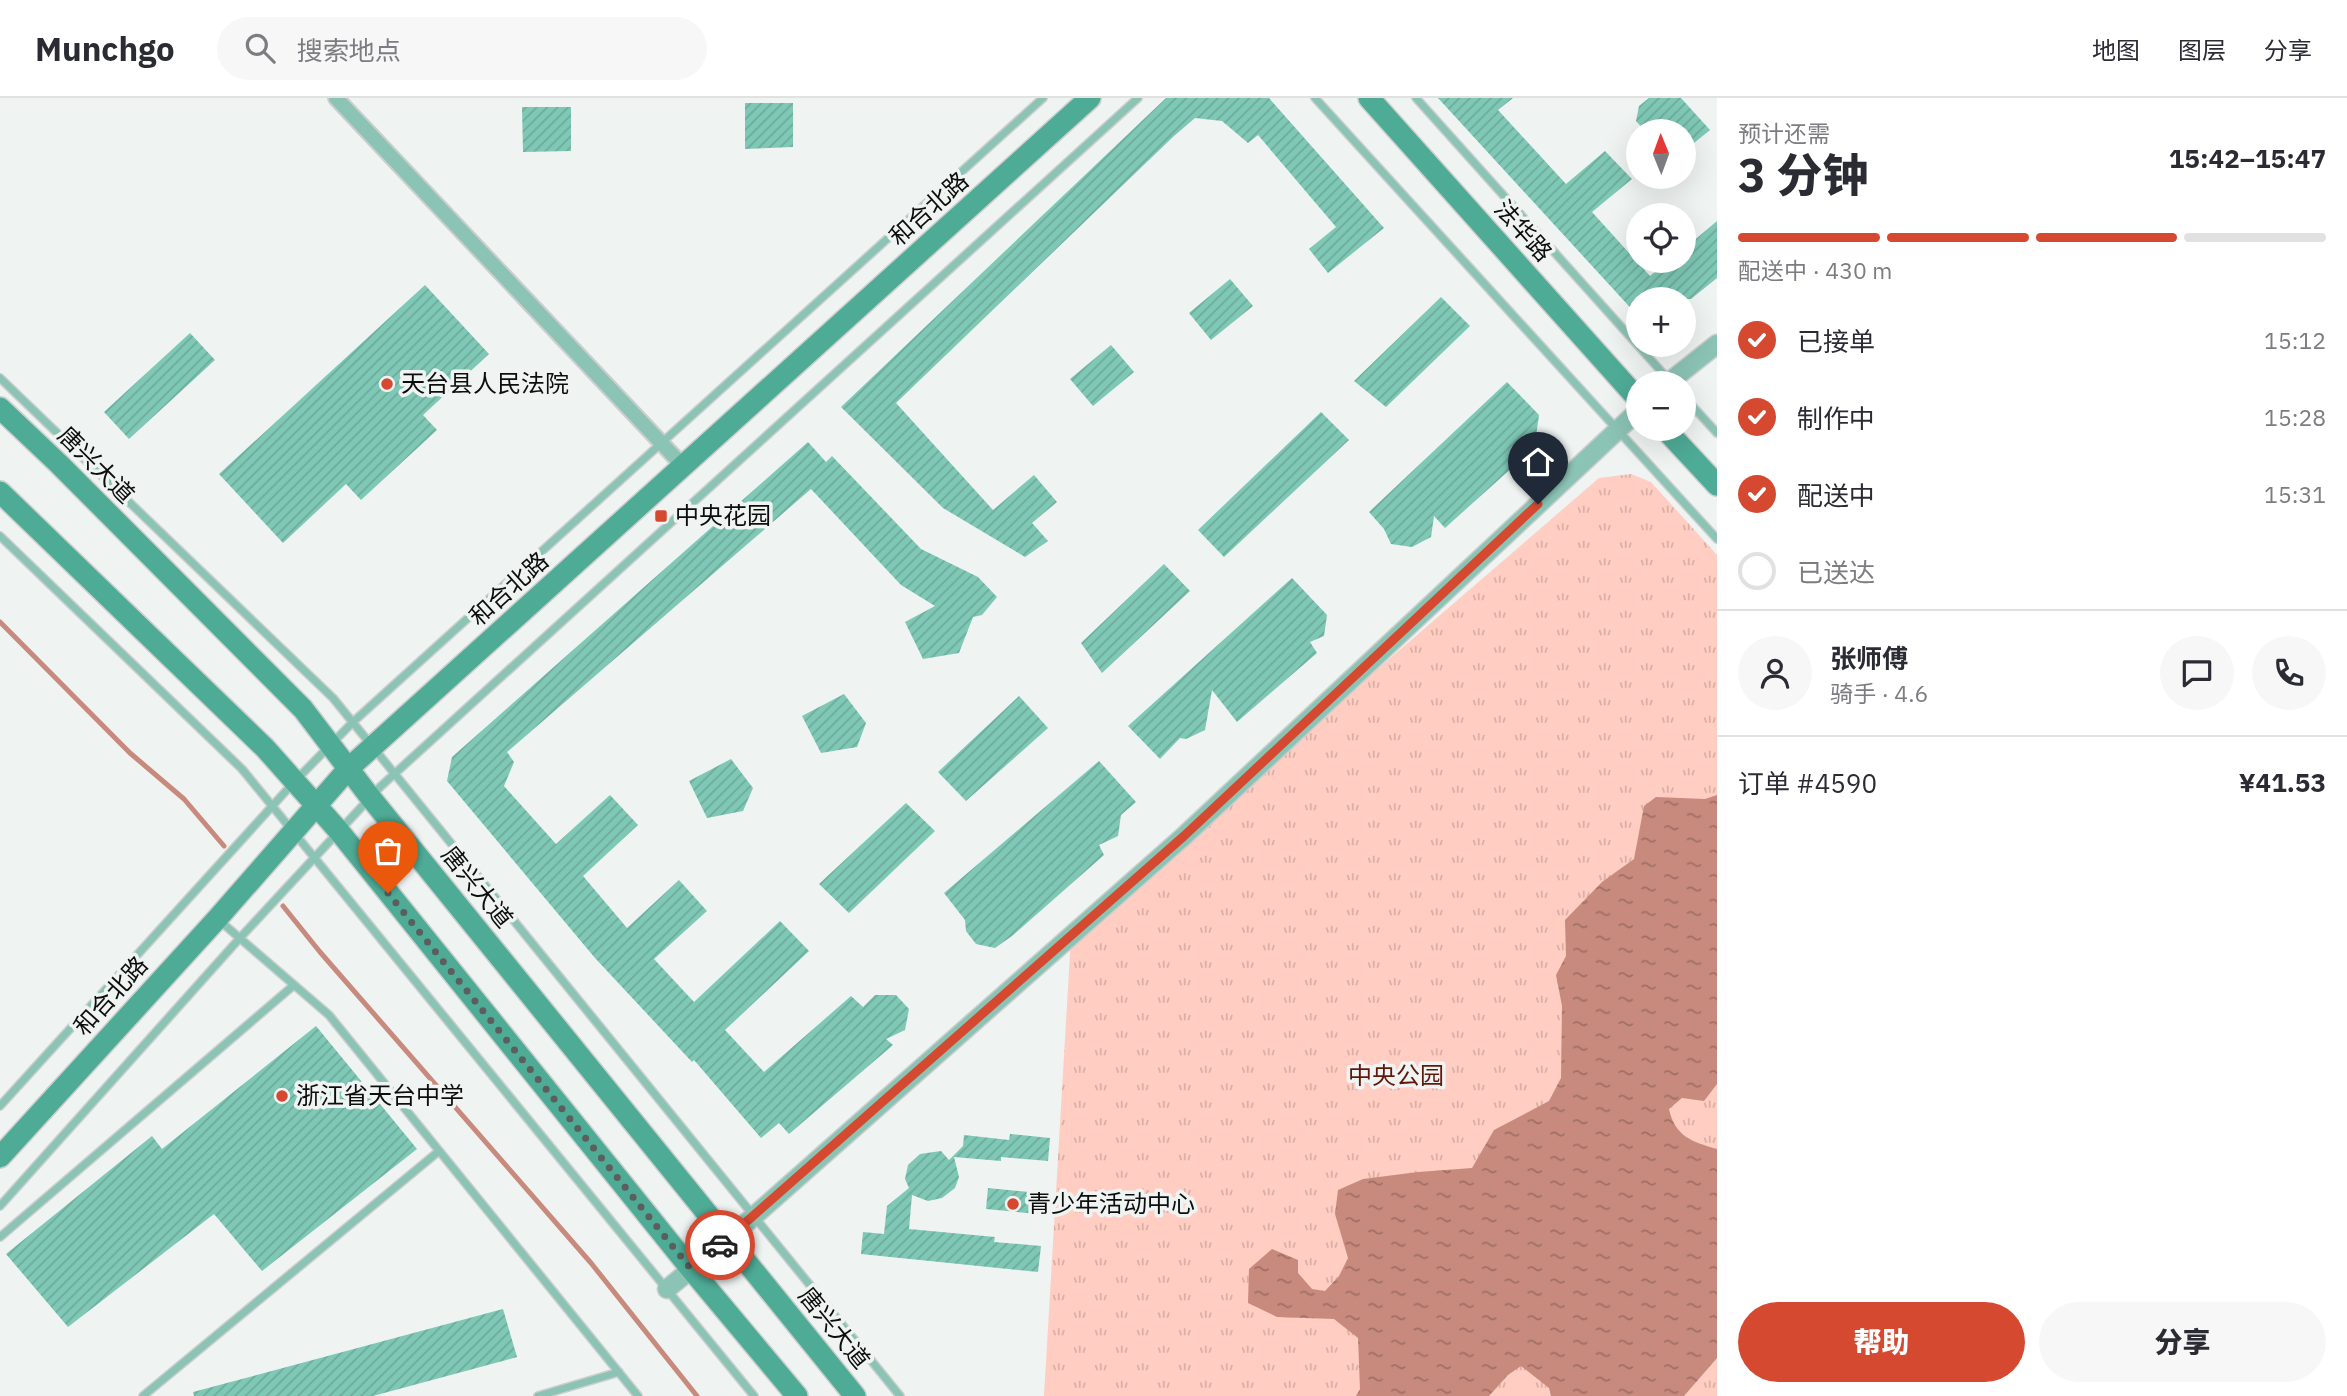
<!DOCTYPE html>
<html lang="zh">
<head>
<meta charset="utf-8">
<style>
	:root { --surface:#fff; --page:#f7f7f7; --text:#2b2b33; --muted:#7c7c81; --line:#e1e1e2; --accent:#d4492f }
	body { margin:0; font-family:"IBM Plex Sans","Noto Sans SC",sans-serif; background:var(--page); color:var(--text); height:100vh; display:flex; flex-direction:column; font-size:26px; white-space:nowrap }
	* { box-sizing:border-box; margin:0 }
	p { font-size:23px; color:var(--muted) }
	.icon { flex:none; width:38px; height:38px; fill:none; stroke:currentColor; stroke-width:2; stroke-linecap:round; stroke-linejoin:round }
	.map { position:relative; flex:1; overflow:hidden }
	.panel { display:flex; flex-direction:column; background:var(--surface); width:630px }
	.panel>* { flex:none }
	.needle { width:46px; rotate:359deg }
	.controls { position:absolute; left:1626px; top:21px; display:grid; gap:14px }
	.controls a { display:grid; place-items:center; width:70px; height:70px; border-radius:50%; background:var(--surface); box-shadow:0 7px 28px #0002; font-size:35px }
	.pin { position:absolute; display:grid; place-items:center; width:60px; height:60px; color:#fff; margin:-72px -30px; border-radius:50% 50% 50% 0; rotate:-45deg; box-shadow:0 0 7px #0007 }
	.pin .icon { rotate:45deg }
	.courier { position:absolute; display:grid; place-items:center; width:70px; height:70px; margin:-35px; border:5px solid #d4492f; border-radius:50%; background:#fff; color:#222; box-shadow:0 2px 9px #0007 }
	.head em { font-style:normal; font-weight:800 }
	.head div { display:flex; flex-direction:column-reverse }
	.head { display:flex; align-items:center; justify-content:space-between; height:119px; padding:0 21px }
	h1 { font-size:46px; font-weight:800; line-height:52px }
	.bar { display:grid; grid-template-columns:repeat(4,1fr); gap:10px 7px; align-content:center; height:84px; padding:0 21px }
	.bar i { height:9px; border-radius:5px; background:var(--line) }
	.bar .on { background:var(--accent) }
	.bar p { grid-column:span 4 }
	.line { display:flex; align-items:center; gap:18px; padding:0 21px; border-top:2px solid var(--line) }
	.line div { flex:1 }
	.round { display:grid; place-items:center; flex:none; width:74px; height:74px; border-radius:37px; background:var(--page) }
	ol { padding:0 21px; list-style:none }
	li { display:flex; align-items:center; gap:21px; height:77px }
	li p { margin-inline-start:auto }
	li .icon { padding:7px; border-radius:50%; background:var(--accent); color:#fff; stroke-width:4 }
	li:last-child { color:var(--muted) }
	li i { width:38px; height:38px; border:4px solid var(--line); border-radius:50% }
	.button { display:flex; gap:14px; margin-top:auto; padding:14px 21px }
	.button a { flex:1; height:80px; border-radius:42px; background:var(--accent); color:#fff; font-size:28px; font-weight:800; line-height:80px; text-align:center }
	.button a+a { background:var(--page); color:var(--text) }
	header { display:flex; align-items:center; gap:42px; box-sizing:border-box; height:98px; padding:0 35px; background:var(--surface); border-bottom:2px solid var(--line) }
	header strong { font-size:33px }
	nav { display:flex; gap:38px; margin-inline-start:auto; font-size:24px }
	.search { width:490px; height:63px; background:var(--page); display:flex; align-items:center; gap:18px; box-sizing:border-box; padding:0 24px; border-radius:38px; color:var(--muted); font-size:26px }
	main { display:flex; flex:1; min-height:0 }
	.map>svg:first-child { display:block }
	.park { fill:url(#park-tufts) }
	.water { fill:url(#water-ripples) }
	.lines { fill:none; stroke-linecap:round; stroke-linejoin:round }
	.stream { stroke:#c78a7d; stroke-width:5 }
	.building { fill:url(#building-hatch) }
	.service-casing { stroke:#cbcecd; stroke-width:10 }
	.minor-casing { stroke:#cbcecd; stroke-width:18 }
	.tertiary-casing { stroke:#cbcecd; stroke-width:21 }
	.secondary-casing { stroke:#cbcecd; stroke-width:24 }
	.service { stroke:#8bc3b4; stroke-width:7 }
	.minor { stroke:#8bc3b4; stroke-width:14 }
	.tertiary { stroke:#8bc3b4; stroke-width:18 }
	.secondary { stroke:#4eab96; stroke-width:21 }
	.done { stroke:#5b5e5d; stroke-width:7; stroke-dasharray:0 12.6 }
	.route { stroke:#d4492f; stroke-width:9 }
	.poi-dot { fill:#d4492f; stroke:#eff3f2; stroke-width:2.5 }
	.labels { text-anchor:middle; stroke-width:7; stroke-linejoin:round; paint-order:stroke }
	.street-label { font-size:24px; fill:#0c0d0d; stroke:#eff3f2 }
	.poi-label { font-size:24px; fill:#0c0d0d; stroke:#eff3f2; text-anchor:start }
	.park-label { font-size:24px; fill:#61180a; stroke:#eff3f2 }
</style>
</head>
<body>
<header>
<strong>Munchgo</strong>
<div class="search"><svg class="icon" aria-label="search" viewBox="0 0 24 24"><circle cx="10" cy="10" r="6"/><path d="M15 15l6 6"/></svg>搜索地点</div>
<nav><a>地图</a><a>图层</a><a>分享</a></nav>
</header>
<main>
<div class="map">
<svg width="1717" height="1298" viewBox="0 0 1717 1298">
	<defs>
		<pattern id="park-tufts" width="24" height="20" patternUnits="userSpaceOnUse" patternTransform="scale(1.75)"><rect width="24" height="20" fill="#ffcdc2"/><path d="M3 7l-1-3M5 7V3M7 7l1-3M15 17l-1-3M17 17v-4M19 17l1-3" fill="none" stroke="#d9afa6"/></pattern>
		<pattern id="water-ripples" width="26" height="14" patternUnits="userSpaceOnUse" patternTransform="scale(1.75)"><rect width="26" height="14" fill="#c78a7d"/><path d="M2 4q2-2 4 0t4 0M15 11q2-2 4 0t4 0" fill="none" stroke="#a06f65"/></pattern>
		<pattern id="building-hatch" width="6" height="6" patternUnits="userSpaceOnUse" patternTransform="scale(1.75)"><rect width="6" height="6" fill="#7fc8b6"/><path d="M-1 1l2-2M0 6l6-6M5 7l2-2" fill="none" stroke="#6dab9b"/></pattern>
	</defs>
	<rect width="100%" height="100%" fill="#eff3f2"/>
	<path class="park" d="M1631,376L1651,384L1717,457V1298H1044L1071,839L1184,738L1599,380Z"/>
	<path class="water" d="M1717,697V986L1704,1003L1682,1000L1669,1011C1675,1039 1693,1044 1717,1051V1260L1684,1298H1551L1549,1290L1521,1268L1508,1277L1489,1298H1356L1360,1291L1358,1240L1334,1221L1277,1219L1248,1205L1249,1171L1272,1151L1298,1162V1175L1312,1191L1325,1193L1339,1178L1348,1160L1335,1116L1338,1092L1363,1081L1418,1074L1472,1070L1494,1032L1549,1003L1561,980L1562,908L1556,877L1566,858L1565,822L1602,784L1634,761L1644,708L1656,699L1705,701Z"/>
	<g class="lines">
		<path class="stream" d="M0,524L130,655L184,701L224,748
			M283,808L320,854L591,1165L697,1298"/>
	</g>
	<path class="building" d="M1166,0H1269L1384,130L1328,175L1309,151L1336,129L1258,37L1248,45L1222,23L1195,20L1174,38L896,305L993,412L1034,377L1057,404L1032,425L1048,443L1025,459L943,410L841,309Z
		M1438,0H1513L1498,12L1566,86L1605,53L1632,81L1592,114L1650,178L1669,163H1684V151L1717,123V180L1691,201H1638V218Z
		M1649,0H1681L1710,32L1689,49L1684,43V33H1645L1636,23L1639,8Z
		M745,5H793V49L745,51Z
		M522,9H571V53L523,54Z
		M1230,181L1253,208L1211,242L1189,215Z
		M425,187L489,256L423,317L437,332L361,402L346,386L283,445L219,376Z
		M1441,199L1470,228L1386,309L1354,283Z
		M190,235L215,262L129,341L104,314Z
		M1111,247L1134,274L1093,308L1070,281Z
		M1507,284L1539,317L1536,338L1517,347L1524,359L1445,430L1434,418L1431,439L1412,449L1391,446L1384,431L1369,414Z
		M1321,314L1349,342L1224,459L1198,432Z
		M808,344L826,364L832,358L921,451L978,479L997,499L982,517L973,519L959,555L923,561L905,524L935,508L901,487L811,391L507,654L514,664L504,688L556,746L610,697L638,727L583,778L627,830L679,782L707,813L654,861L694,904L780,823L809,853L725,932L764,974L851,898L863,909L875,897H896L909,911L905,932L886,941L893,947L789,1036L779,1025L761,1040L694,962L692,964L595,860L447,683L452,659Z
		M1164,466L1190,493L1102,575L1081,545Z
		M1292,480L1327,517L1324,538L1310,544L1317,555L1237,624L1212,592L1205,632L1186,641L1180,640L1160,661L1128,628Z
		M844,596L866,625L857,649L821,655L802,618Z
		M1019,598L1048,630L966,703L938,674Z
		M731,661L753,690L743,713L707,720L689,683Z
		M1099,663L1136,704L1121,717L1118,738L1099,747L1104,757L1012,838L995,850L976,846L966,833L965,822L944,795Z
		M906,705L935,733L849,815L819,786Z
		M316,928L417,1051L262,1173L214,1116L68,1229L6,1156L152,1038L162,1051Z
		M1010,1036L1050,1040L1048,1063L1001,1059V1063L954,1059L959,1079L955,1090L942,1100L928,1103L912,1097L909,1131L995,1139L994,1144L1041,1148L1038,1174L861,1156L863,1134L884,1136L887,1108L909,1090L905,1081L908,1067L920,1056L941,1053L949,1062L963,1048L964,1037L1009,1042Z
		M988,1090L1040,1095L1038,1116L986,1111Z
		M503,1211L517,1259L373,1298H194L193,1294Z"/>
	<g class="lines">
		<g class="service-casing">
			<path id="service" d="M1315,0L1717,441
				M1416,0L1669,282
				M0,280L333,600L900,1298
				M1684,299L1717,335
				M0,438L242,671L754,1298
				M220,823L329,917L638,1298
				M0,1008L295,683L353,624L1043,0
				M0,1108L239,841L380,689L1138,0
				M0,1139L294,887
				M143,1298L439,1053
				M538,1298L619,1274"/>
		</g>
		<g class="minor-casing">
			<path id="minor" d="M336,0L684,369"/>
		</g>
		<g class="tertiary-casing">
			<path id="tertiary" d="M1668,285L1717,246
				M667,1191L728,1141L1184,738L1638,313"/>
		</g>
		<g class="secondary-casing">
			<path id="secondary" d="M1369,0L1638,301
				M0,310L59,366L303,611L370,699L855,1298
				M1665,331L1717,387
				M0,394L265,650L338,732L691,1171L797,1298
				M0,1059L217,821L349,670L1090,0"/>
		</g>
		<use href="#service" class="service"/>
		<use href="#minor" class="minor"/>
		<use href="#tertiary" class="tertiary"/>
		<use href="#secondary" class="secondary"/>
	</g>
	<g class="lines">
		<path class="done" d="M388,795L691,1171L720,1147"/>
		<path class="route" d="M720,1147L1184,738L1538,406"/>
	</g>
	<g class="poi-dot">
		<circle cx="387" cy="286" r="7"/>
		<rect x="654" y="411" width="14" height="14" rx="3.5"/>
		<circle cx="282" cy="998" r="7"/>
		<circle cx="1013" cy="1106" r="7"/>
	</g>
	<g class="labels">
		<g class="street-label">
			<text transform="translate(929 111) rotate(-42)" y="8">和合北路</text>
			<text transform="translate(1523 133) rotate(48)" y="8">法华路</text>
			<text transform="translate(96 367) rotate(45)" y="8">唐兴大道</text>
			<text transform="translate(509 491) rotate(-42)" y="8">和合北路</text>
			<text transform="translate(477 789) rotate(51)" y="8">唐兴大道</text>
			<text transform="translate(111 898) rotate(-48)" y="8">和合北路</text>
			<text transform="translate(834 1230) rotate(51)" y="8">唐兴大道</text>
		</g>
		<g class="poi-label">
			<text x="401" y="294">天台县人民法院</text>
			<text x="675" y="426">中央花园</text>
			<text x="296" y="1006">浙江省天台中学</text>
			<text x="1027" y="1114">青少年活动中心</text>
		</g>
		<g class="park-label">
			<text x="1396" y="986">中央公园</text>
		</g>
	</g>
</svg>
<div class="controls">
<a><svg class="needle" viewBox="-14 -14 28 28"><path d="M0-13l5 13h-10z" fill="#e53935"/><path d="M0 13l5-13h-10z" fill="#7c7c81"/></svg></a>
<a><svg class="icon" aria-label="locate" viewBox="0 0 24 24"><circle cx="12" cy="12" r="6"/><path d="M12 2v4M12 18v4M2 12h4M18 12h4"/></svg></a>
<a>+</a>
<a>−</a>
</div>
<div class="pin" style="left:388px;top:795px;background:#ea580c"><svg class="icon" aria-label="bag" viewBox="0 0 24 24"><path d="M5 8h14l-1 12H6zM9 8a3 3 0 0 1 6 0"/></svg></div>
<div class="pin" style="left:1538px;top:406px;background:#1f2937"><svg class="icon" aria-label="home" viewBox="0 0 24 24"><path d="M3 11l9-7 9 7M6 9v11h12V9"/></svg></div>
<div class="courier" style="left:720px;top:1147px"><svg class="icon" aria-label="car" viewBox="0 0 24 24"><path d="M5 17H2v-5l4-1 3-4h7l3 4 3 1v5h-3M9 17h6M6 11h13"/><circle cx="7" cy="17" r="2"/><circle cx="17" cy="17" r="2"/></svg></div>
</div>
<section class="panel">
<div class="head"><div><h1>3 分钟</h1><p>预计还需</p></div><em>15:42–15:47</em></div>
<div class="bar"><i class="on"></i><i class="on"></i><i class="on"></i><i></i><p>配送中 · 430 m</p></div>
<ol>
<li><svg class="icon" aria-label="check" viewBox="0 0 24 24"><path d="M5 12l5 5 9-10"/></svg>已接单<p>15:12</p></li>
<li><svg class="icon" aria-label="check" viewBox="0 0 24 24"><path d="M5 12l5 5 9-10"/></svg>制作中<p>15:28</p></li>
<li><svg class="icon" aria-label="check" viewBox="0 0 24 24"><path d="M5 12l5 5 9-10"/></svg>配送中<p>15:31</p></li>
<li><i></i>已送达</li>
</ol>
<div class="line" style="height:126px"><a class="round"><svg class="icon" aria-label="person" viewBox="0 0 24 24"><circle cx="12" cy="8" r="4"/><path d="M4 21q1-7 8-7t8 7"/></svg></a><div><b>张师傅</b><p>骑手 · 4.6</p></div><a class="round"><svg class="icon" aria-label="chat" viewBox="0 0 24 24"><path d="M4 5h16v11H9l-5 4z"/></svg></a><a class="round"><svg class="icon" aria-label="phone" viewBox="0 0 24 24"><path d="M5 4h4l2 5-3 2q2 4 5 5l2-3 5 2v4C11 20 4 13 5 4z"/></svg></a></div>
<div class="line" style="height:91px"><div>订单 #4590</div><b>¥41.53</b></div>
<div class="button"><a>帮助</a><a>分享</a></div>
</section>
</main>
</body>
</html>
